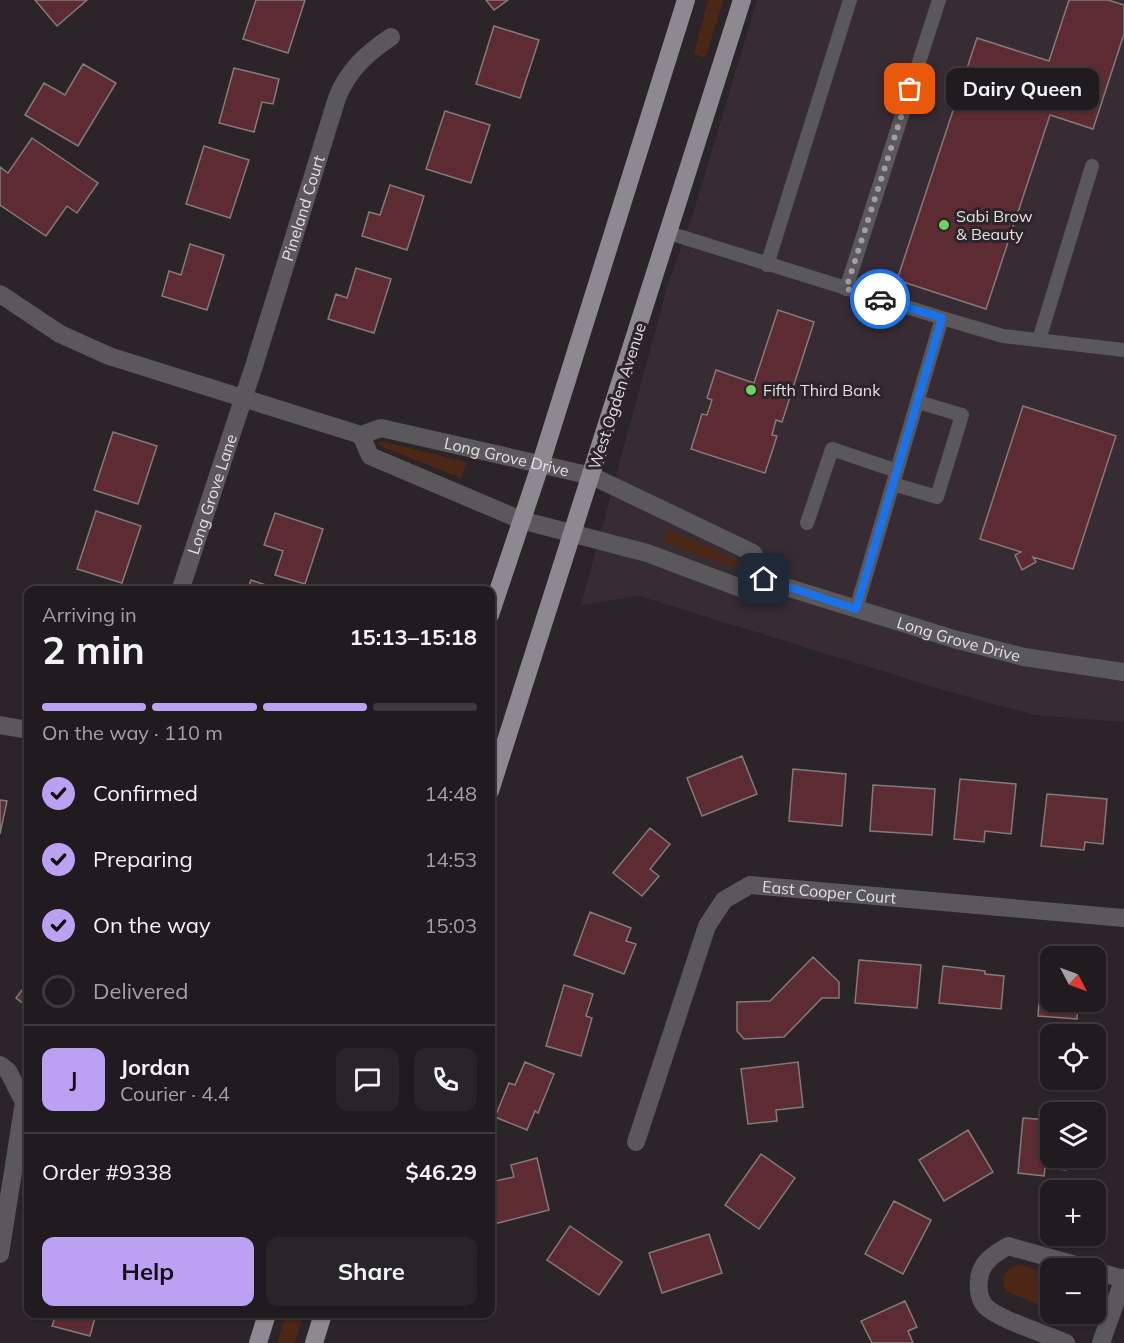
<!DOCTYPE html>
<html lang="en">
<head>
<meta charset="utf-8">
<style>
	:root { --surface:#201b1e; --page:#282427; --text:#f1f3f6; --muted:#a2a1a4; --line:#3d393c; --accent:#bca0f2 }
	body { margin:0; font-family:Mulish,sans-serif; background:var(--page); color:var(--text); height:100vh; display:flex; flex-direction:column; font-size:22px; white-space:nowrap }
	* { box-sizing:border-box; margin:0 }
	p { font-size:20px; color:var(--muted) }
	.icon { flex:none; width:33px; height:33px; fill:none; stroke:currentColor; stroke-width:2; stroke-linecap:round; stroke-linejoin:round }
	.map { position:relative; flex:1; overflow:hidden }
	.side { position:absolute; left:24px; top:586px; width:471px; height:732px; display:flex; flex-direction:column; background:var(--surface); border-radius:12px; box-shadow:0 2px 4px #0004,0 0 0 2px var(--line) }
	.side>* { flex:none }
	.needle { width:39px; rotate:131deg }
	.buttons { position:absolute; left:1040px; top:946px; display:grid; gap:12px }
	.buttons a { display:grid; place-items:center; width:66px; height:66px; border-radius:12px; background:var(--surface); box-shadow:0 2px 4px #0004,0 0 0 2px var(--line); font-size:30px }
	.pin { position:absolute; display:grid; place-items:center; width:51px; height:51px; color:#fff; margin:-26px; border-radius:12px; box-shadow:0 3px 9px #0006 }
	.courier { position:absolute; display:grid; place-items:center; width:60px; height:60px; margin:-30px; border:4px solid #1a73e8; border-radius:50%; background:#fff; color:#222; box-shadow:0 2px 8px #0007 }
	.bubble { position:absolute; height:42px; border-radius:12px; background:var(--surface); box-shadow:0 2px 4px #0004,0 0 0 2px var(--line); font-size:20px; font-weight:700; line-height:42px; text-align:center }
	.headline em { font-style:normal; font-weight:700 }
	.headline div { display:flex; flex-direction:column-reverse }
	.headline { display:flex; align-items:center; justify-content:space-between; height:102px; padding:0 18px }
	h1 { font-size:39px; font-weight:700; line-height:45px }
	.bar { display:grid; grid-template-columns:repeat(4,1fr); gap:9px 6px; align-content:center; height:72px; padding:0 18px }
	.bar i { height:8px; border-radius:4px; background:var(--line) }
	.bar .active { background:var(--accent) }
	.bar p { grid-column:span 4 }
	.line { display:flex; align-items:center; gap:15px; padding:0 18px; border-top:2px solid var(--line) }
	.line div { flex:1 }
	.round { display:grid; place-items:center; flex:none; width:63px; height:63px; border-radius:12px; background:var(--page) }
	ol { padding:0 18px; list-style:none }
	li { display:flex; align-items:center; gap:18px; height:66px }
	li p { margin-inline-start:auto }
	li .icon { padding:6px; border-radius:50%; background:var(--accent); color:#111; stroke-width:4 }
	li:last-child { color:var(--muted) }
	li i { width:33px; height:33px; border:3px solid var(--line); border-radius:50% }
	.cta { display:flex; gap:12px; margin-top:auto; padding:12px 18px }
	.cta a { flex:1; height:69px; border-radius:12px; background:var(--accent); color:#111; font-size:24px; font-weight:700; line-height:69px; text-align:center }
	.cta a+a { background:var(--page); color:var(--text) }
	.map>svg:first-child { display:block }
	.built { fill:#382c34 }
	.green { fill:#4c2715 }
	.building { fill:#5d2c32; stroke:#847a7a; stroke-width:1.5 }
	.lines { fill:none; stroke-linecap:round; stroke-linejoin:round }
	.lane { stroke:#5a585b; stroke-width:14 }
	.street { stroke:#5a585b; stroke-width:18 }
	.primary { stroke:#8c8990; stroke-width:18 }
	.done { stroke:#a39ea1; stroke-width:6; stroke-dasharray:0 10.8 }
	.route { stroke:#1a73e8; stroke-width:8 }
	.poi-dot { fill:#6cd362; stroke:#2b2428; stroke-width:2 }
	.labels { text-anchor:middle; stroke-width:6; stroke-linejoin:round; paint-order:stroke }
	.street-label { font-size:16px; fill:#e4dfe2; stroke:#2b2428 }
	.poi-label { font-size:16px; fill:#e4dfe2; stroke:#2b2428; text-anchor:start }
</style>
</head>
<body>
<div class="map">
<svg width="1124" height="1343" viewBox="0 0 1124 1343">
	<rect width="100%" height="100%" fill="#2b2428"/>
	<path class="built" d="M757,0H1124V722L1035,715L950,692L639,596L581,605L666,291L698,198Z"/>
	<path class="green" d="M708,0H724L705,58L694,54Z
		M381,441L467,462L461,478L382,447L377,443Z
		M670,529L748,566L752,571L748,573L663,542Z
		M1022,1265L1050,1275V1310L1006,1291C1000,1277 1005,1266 1022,1265Z
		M286,1314H304L295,1343H277Z"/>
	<path class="building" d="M35,0H87L57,26Z
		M256,0H305L288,53L243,39Z
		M486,0H508L494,10Z
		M1069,0H1108L1124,5V34L1093,129L1050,115L986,309L897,280L977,38L1049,61Z
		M494,26L539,40L520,98L476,84Z
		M83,64L116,83L78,146L25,115L44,83L65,95Z
		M234,68L279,79L273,104L262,102L254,132L219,123Z
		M445,111L490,125L471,183L426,169Z
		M32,138L98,183L77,213L67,206L46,236L0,205V167L8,173Z
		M204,146L249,160L230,218L186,204Z
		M390,185L424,196L407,250L362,236L369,212L380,215Z
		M190,244L224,255L207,310L162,296L169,271L181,275Z
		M356,268L391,279L374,333L328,319L336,294L347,298Z
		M778,310L814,322L782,422L776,420L772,435L777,436L765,473L691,449L702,414L707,415L712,400L707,398L716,370L754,383Z
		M1023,406L1116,436L1073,569L1033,557L1036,562L1022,570L1015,555L1021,552L980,539Z
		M113,432L157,446L138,504L94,490Z
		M96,511L141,526L122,583L77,569Z
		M275,513L323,529L305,584L275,575L283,551L264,545Z
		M251,580L284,591H247Z
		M742,756L757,794L702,816L687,778Z
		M793,769L846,774L842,826L789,821Z
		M960,779L1016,784L1011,834L985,831L984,842L954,839Z
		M873,785L935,789L932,835L870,831Z
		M1047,794L1107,799L1103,844L1085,842L1084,850L1041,846Z
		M0,800L7,801L0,834Z
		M650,828L670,844L650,869L659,876L642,896L613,873Z
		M590,912L631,928L626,941L636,944L624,974L574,955Z
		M813,957L839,982V998H822L784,1037L744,1039L737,1031V1002L770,1001Z
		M859,960L921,965L917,1008L855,1003Z
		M943,966L985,971V974L1004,976L1001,1009L939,1003Z
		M1041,976H1050V1002H1095V979L1100,980L1099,1006L1078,1005L1077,1019L1038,1016Z
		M28,982V1007L16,998Z
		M564,985L593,994L586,1016L592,1018L581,1056L546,1046Z
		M525,1062L554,1074L538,1113L535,1111L527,1130L495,1117L509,1083L515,1085Z
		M798,1062L803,1107L776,1110L777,1121L748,1124L741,1069Z
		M1023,1118L1050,1120V1158H1068L1066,1170L1045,1168L1044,1176L1018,1173Z
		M968,1130L993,1172L944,1201L919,1160Z
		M761,1154L795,1178L759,1229L725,1205Z
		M537,1158L549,1210L494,1224L490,1208V1182L514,1177L511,1165Z
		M894,1201L931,1220L903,1274L865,1254Z
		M570,1226L622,1262L599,1295L547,1260Z
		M709,1234L722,1273L662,1293L649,1253Z
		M905,1301L917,1327L908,1331L913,1343H872L861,1321Z
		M56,1314H96L90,1336L52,1326Z"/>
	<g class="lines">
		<path class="lane" d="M669,233L942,318
			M767,265L850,0
			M846,289L939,0
			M1039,340L1092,166
			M893,484L937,497L962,415L918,402
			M807,523L832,449L897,471
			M856,609L942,318L1003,336L1124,350"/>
		<g class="street">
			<path id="s1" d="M0,294L60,334L109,356L361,435L381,428L592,476L753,553L764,579L786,587L954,639L1024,657L1124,672"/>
			<path d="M361,435L370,456L521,520L647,553L746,590L764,579"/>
			<path id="s2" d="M180,591L254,366L337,98C348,70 367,53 391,37"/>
			<path d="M0,725L28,730"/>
			<path d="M0,1065L8,1071L24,1102L0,1254"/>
			<path id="s3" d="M636,1142L707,926L724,900L750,885L1124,918"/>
			<path d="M1095,1271L1124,1279"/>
			<path d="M1066,1343C1046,1334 999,1320 985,1306C979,1299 978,1288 979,1280C980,1263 994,1254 1008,1246L1090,1269"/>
			<path d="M1101,1343L1124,1278"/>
		</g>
		<path class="primary" d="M490,615L541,463L686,0
			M490,791L742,0
			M258,1343L267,1314
			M314,1343L323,1314"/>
	</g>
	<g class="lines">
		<path class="done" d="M880,299L846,289L910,89"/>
		<path class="route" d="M764,579L856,609L942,318L880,299"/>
	</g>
	<g class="poi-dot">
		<circle cx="944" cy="225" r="6"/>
		<circle cx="751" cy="390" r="6"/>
	</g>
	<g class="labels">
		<g class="street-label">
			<text dy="6" stroke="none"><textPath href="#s2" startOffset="402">Pineland Court</textPath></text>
			<text transform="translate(617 396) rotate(-72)" y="6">West Ogden Avenue</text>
			<text dy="6" stroke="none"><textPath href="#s1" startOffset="540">Long Grove Drive</textPath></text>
			<text dy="6" stroke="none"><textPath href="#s2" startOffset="102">Long Grove Lane</textPath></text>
			<text dy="6" stroke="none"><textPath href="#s1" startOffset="1038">Long Grove Drive</textPath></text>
			<text dy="6" stroke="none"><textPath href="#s3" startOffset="368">East Cooper Court</textPath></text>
		</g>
		<g class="poi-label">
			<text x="956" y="222">Sabi Brow<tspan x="956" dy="18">&amp; Beauty</tspan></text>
			<text x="763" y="396">Fifth Third Bank</text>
		</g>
	</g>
</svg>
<div class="buttons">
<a><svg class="needle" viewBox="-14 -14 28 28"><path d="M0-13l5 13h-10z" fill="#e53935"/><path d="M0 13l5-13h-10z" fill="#a2a1a4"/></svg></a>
<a><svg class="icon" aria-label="locate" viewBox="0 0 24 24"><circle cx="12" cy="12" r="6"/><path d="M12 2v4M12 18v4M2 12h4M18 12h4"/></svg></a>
<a><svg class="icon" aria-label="layers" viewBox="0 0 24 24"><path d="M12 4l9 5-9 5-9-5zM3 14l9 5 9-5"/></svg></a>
<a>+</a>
<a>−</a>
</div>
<div class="pin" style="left:910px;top:89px;background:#ea580c"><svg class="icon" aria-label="bag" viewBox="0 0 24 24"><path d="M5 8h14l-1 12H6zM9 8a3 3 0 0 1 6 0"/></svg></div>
<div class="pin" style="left:764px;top:579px;background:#1f2937"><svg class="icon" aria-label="home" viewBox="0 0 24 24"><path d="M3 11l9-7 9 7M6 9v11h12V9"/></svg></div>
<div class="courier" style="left:880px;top:299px"><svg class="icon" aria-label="car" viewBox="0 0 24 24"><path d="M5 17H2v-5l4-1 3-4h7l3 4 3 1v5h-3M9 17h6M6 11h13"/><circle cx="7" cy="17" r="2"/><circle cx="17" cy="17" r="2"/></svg></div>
<div class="bubble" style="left:946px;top:68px;width:153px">Dairy Queen</div>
<section class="side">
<div class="headline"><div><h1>2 min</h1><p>Arriving in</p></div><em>15:13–15:18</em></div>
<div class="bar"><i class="active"></i><i class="active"></i><i class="active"></i><i></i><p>On the way · 110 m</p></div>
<ol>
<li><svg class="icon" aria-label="check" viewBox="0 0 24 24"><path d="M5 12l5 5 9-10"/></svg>Confirmed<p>14:48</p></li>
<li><svg class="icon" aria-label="check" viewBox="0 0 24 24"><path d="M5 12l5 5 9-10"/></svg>Preparing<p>14:53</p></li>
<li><svg class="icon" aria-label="check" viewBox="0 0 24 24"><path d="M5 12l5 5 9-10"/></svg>On the way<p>15:03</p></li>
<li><i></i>Delivered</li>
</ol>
<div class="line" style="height:108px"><b class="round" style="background:var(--accent);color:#111">J</b><div><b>Jordan</b><p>Courier · 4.4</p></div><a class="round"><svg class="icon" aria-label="chat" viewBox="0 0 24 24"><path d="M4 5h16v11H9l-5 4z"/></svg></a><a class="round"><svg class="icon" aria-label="phone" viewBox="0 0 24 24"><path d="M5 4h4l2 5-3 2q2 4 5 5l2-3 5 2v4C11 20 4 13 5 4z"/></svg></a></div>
<div class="line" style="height:78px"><div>Order #9338</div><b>$46.29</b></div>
<div class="cta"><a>Help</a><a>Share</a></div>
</section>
</div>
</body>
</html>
